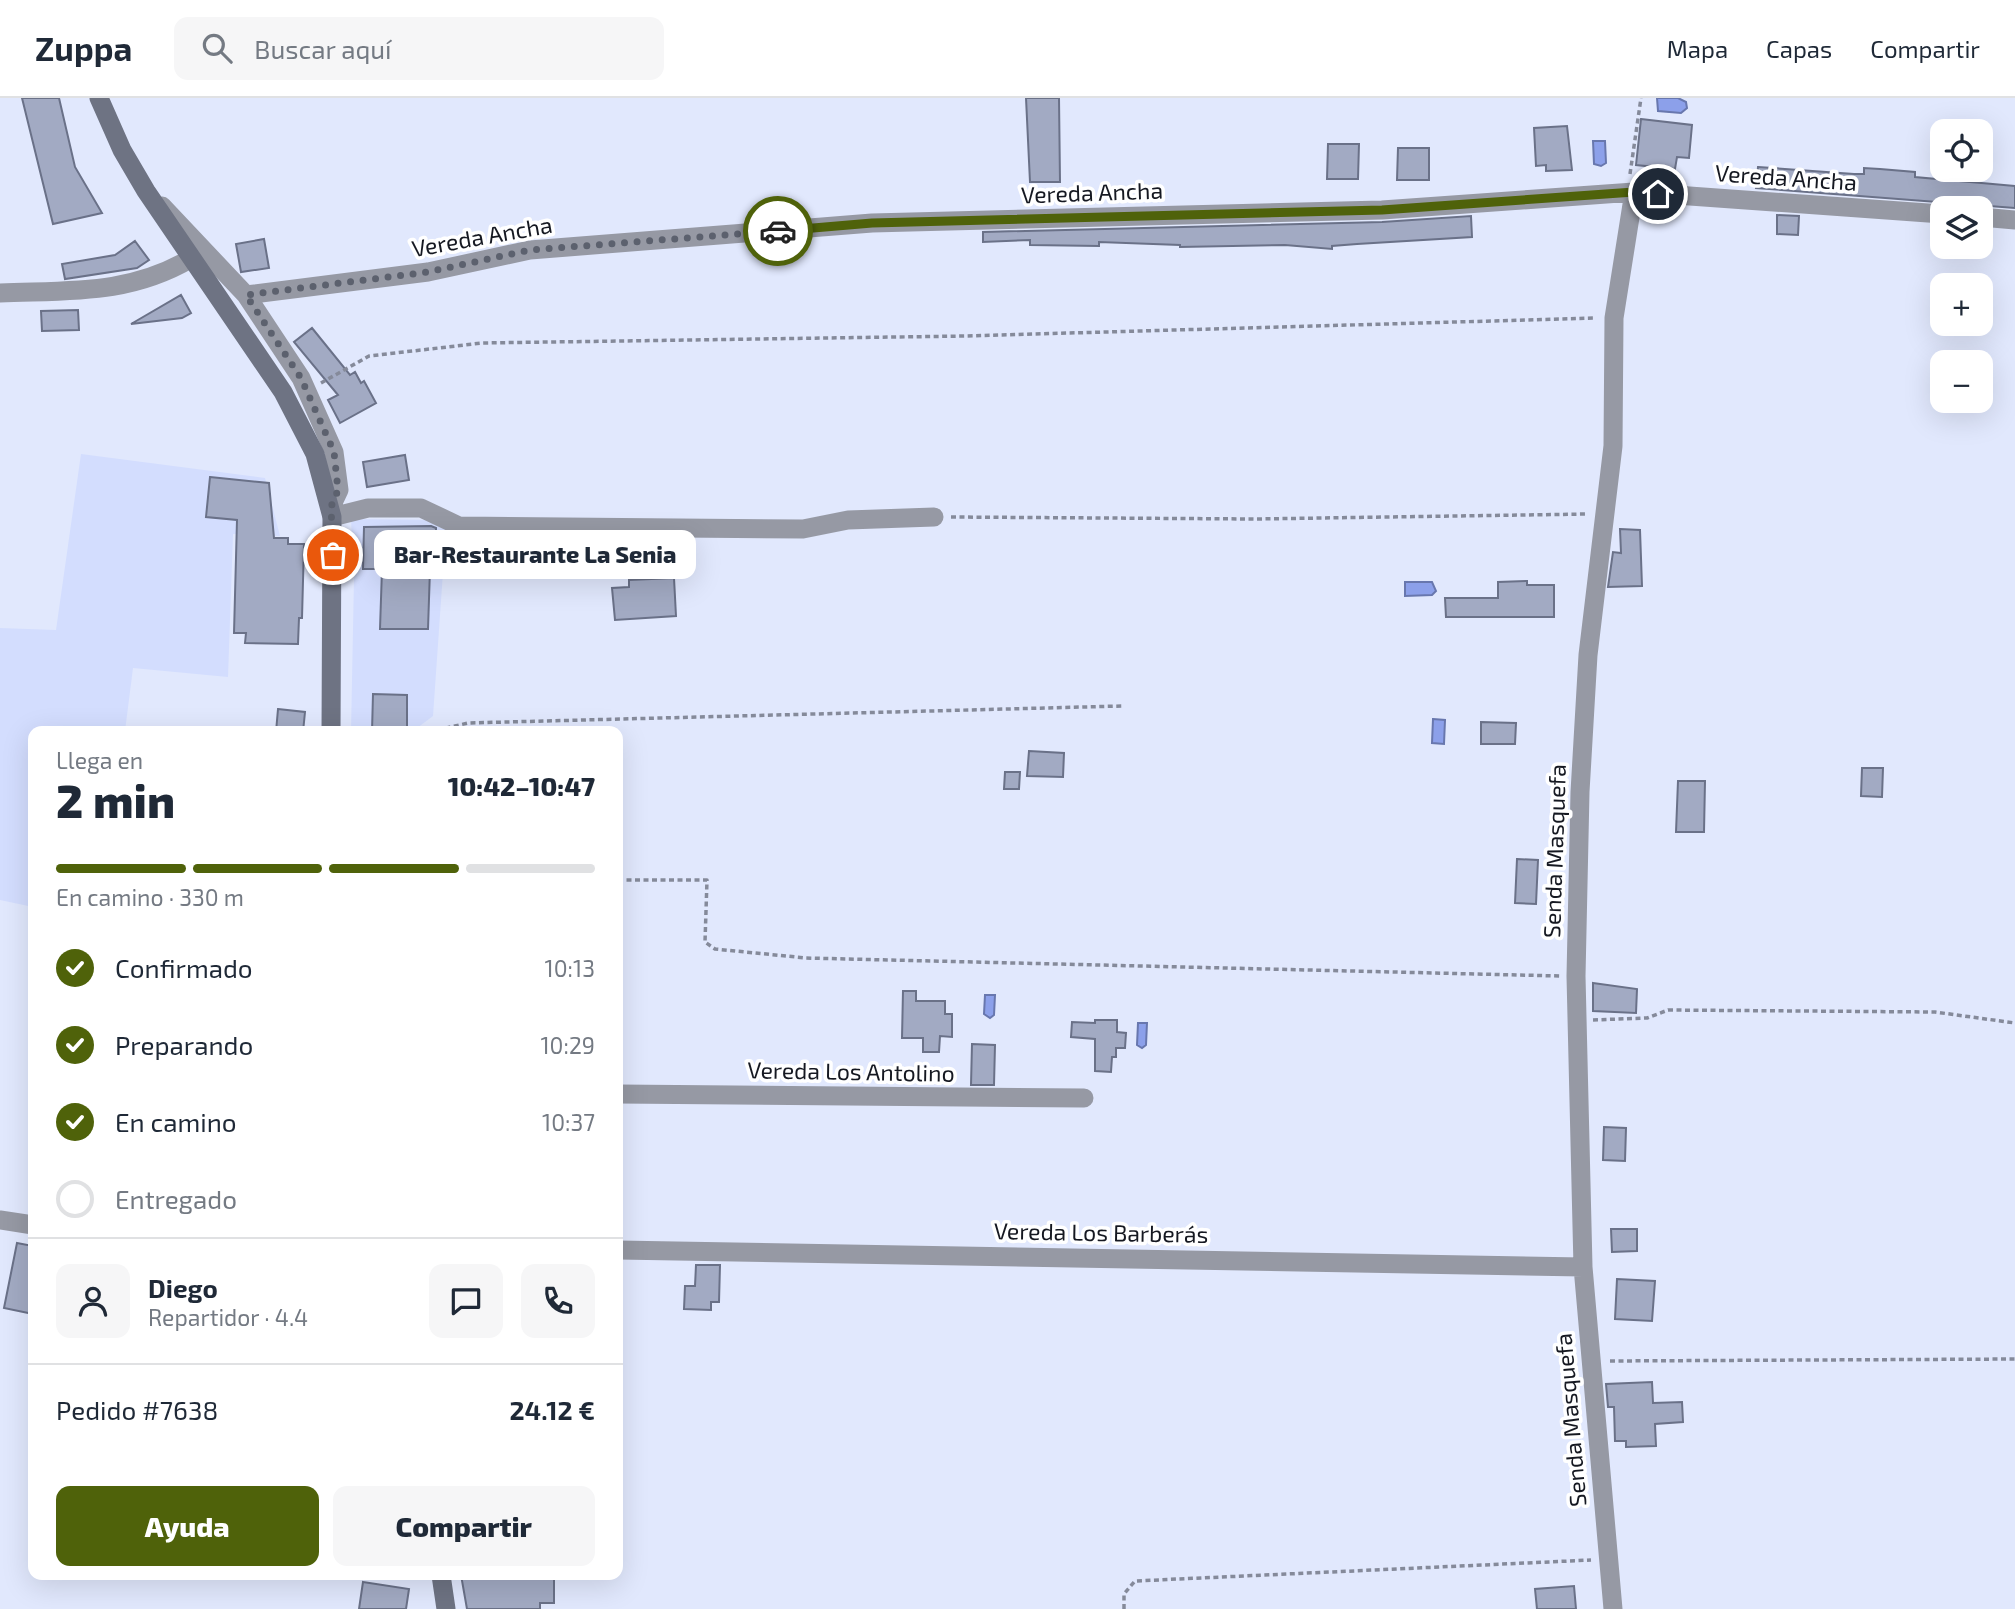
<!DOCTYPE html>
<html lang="es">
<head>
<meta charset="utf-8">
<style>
	:root { --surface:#fff; --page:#f6f6f7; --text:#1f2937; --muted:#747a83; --line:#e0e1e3; --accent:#4f620a }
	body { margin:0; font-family:"Exo 2",sans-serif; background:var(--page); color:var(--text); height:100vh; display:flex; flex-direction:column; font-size:26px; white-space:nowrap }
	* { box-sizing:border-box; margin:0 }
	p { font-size:23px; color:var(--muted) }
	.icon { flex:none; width:38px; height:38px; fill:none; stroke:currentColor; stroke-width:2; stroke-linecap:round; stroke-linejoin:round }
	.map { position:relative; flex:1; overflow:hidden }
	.details { position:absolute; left:28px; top:628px; width:595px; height:854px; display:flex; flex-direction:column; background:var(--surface); border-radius:14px; box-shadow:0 7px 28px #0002 }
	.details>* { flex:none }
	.fabs { position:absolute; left:1930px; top:21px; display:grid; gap:14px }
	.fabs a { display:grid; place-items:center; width:63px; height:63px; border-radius:14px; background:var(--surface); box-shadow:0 7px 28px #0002; font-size:35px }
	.pin { position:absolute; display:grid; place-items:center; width:60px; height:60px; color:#fff; margin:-30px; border:4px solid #fff; border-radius:50%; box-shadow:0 2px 7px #0007 }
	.courier { position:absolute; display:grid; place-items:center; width:70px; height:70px; margin:-35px; border:5px solid #4f620a; border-radius:50%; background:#fff; color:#222; box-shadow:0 2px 9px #0007 }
	.bubble { position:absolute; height:49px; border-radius:14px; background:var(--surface); box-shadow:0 7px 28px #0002; font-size:23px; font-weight:800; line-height:49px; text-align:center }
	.headline em { font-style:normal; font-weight:800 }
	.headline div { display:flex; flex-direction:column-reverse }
	.headline { display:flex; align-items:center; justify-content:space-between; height:119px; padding:0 28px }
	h1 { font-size:46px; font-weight:800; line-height:52px }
	.bar { display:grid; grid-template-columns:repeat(4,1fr); gap:10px 7px; align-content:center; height:84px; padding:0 28px }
	.bar i { height:9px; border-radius:5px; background:var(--line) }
	.bar .active { background:var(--accent) }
	.bar p { grid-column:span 4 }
	.line { display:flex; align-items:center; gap:18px; padding:0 28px; border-top:2px solid var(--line) }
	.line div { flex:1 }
	.round { display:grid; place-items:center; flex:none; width:74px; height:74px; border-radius:14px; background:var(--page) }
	ol { padding:0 28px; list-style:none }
	li { display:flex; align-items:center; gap:21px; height:77px }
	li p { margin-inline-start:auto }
	li .icon { padding:7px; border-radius:50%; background:var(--accent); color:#fff; stroke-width:4 }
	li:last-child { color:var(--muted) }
	li i { width:38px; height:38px; border:4px solid var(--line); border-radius:50% }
	.button { display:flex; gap:14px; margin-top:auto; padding:14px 28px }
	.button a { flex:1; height:80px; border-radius:14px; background:var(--accent); color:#fff; font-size:28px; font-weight:800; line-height:80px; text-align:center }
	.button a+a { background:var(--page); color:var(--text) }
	header { display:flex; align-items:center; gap:42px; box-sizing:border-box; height:98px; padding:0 35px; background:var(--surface); border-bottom:2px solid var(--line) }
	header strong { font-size:33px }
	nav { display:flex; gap:38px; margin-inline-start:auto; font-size:24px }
	.search { width:490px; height:63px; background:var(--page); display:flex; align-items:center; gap:18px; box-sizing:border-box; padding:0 24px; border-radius:14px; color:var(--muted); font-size:26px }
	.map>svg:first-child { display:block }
	.built { fill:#d3ddfe }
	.water { fill:#8ca0ea; stroke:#6877ae; stroke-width:2 }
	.building { fill:#a2aac3; stroke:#6a7188; stroke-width:2 }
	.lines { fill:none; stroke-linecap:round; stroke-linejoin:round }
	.path { stroke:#858a9a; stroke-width:3.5; stroke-dasharray:5 3.5; stroke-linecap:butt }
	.minor { stroke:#9699a4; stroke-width:19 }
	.secondary { stroke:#6e7383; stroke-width:19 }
	.done { stroke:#5c616e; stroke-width:7; stroke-dasharray:0 12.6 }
	.route { stroke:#4f620a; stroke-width:9 }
	.labels { text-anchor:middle; stroke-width:7; stroke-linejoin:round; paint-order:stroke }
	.street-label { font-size:23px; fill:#151821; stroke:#fff }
</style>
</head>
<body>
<header>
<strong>Zuppa</strong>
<div class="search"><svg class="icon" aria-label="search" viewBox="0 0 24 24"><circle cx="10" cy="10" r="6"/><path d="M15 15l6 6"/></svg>Buscar aquí</div>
<nav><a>Mapa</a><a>Capas</a><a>Compartir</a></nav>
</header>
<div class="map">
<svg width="2015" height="1511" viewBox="0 0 2015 1511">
	<rect width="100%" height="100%" fill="#e1e8fd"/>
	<path class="built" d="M81,356L265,380L280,438L233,436L228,579L133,570L125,633L33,634V809L0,802V530L56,532Z
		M351,421L434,422L446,431L433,618L413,633L351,634L354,480Z"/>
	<path class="water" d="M1657,0H1678L1686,4L1687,10L1681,15L1658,13Z
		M1593,43H1605L1606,65L1601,68L1594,66Z
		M629,450L630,466H624L621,462L609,463V452Z
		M1405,484H1432L1436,493L1432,497L1405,498Z
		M1433,621L1445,622L1444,646L1432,645Z
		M985,897H995L994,917L990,920L984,916Z
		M1138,925H1147L1146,947L1142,950L1137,947Z"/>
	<path class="building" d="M22,0H59L75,69L102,115L53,126Z
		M1026,0H1059L1060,84H1030Z
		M1641,21L1692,27L1689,60L1677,59L1675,71L1636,67Z
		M1567,28L1572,72L1546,73V67L1536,68L1534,30Z
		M1328,46H1359L1358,81H1327Z
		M1398,50H1429V82H1397Z
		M1758,69L1854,76H1864V70L1880,71L1915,74V79L2015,88V110L1756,90Z
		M1777,117L1799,118L1798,137L1777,136Z
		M1471,118L1472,139L1357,146L1332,148V151L1285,147L1180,149V147L1099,144V148L1030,147V142L983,144V134L1382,124Z
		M264,141L269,170L241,174L236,146Z
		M135,143L149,162L137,170L65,181L62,166L115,157Z
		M181,197L191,215L182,220L131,226Z
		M78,212L79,232L42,233L41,213Z
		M312,230L350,277L355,274L361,285L364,283L376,305L340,325L328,302L338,297L294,244Z
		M405,357L409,382L367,389L363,364Z
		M210,379L269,385L274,440H288V446H304L302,520H299L298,546L245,545L246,535H234L237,422L206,419Z
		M431,428L436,430V470L430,471L428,531H380L382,471H363L364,429Z
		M1620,431L1640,432L1642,488L1608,489L1613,454L1621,455Z
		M674,480L676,518L615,522L612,490L629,489V482Z
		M1527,483V487H1554V519H1446L1445,500H1498V484Z
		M373,596L407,597V634H372Z
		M278,611L305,614L303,634H276Z
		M1481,624L1516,625L1515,646H1481Z
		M1029,653L1064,655L1063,679L1027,678Z
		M1862,670H1883L1882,699L1861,698Z
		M1005,674H1020L1019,691H1004Z
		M1678,683H1705L1704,734H1676Z
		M1517,761L1538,762L1536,806L1515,805Z
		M1593,885L1637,891L1636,915L1593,913Z
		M903,893H916V903H945V916H952V939L940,938L939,954H923V940H902Z
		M1095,922H1117V934L1126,935L1125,950H1116V959H1112L1111,974L1095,973V941L1071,939L1072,924L1095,925Z
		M972,946L995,947L994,987H971Z
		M1604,1029L1626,1030L1625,1063L1603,1062Z
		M1611,1131H1637V1153L1612,1154Z
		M17,1145L33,1148V1216L4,1210Z
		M696,1167H720L719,1204H711V1212L684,1211L685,1188H695Z
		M1617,1181L1655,1183L1652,1223L1615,1221Z
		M1652,1284L1653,1305L1682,1304L1683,1324L1655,1326L1656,1348L1626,1349V1343H1615L1614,1309H1608L1606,1286Z
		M461,1477H554V1505H540V1511H467Z
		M363,1484L409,1491L406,1511H359Z
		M1574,1488L1576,1511H1537L1535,1491Z"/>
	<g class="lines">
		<path class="path" d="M1630,76L1641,0
			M321,285L369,258L482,245L965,238L1596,220
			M951,419L1255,421L1588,416
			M429,634L468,625L1122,608
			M618,782H707L705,844L715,851L806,860L1560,878
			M1593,922L1647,920L1668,912L1935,914L2015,925
			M1610,1263L2015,1261
			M1124,1511V1496L1135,1483L1591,1462"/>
		<path class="minor" d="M162,108L246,197L301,280L334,354L339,392L331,409
			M1981,119L2015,122
			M0,195C70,192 128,197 190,161
			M246,197L428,174L530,152L872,125L1382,112L1634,94L1942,116
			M332,419L368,410H421L459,428L803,431L848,422L934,419
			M618,996L1084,1000
			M0,1122L33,1127
			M618,1152L1583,1169
			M1613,1511L1583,1169L1576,878L1580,694L1588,557L1613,348L1614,220L1634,94"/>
		<path class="secondary" d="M99,0L122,52L146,93L283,294L315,356L332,419L331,634
			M441,1477L446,1511"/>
	</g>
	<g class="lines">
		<path class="done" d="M333,457L331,409L338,392L334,354L301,280L246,197L428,174L530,152L778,133"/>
		<path class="route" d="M778,133L872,125L1382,112L1634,94L1658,96"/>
	</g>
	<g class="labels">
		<g class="street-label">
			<text transform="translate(1786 80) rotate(4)" y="8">Vereda Ancha</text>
			<text transform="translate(1092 95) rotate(-2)" y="8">Vereda Ancha</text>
			<text transform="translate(482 139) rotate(-10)" y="8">Vereda Ancha</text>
			<text transform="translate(1555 753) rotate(-88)" y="8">Senda Masquefa</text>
			<text transform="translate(851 974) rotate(1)" y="8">Vereda Los Antolino</text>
			<text transform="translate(1101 1135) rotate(1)" y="8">Vereda Los Barberás</text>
			<text transform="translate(1571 1322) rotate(-95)" y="8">Senda Masquefa</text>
		</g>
	</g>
</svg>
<div class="fabs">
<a><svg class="icon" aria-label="locate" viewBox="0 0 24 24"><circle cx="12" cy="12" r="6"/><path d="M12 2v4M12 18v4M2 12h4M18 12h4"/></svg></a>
<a><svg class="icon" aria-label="layers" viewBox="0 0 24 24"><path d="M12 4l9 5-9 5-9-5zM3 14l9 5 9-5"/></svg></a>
<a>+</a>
<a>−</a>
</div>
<div class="pin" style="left:333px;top:457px;background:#ea580c"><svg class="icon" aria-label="bag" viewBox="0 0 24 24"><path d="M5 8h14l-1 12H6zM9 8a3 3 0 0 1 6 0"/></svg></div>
<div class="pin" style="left:1658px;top:96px;background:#1f2937"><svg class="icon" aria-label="home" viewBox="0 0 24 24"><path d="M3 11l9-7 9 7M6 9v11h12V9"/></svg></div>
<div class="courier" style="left:778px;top:133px"><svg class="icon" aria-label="car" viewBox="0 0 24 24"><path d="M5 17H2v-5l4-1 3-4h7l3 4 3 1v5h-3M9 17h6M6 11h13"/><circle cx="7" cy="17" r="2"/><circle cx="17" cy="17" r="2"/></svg></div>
<div class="bubble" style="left:374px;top:432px;width:322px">Bar-Restaurante La Senia</div>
<section class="details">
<div class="headline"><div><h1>2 min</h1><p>Llega en</p></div><em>10:42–10:47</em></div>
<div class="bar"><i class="active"></i><i class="active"></i><i class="active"></i><i></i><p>En camino · 330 m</p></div>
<ol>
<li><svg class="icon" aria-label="check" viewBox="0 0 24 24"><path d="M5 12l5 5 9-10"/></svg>Confirmado<p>10:13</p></li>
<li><svg class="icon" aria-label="check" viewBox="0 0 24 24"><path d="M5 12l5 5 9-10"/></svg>Preparando<p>10:29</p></li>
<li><svg class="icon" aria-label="check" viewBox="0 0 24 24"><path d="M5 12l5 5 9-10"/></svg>En camino<p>10:37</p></li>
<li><i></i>Entregado</li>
</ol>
<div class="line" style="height:126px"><a class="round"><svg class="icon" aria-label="person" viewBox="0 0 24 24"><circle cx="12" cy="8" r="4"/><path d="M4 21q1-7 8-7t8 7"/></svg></a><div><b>Diego</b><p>Repartidor · 4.4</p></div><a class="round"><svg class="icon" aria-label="chat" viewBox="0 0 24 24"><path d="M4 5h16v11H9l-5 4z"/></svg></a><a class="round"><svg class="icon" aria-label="phone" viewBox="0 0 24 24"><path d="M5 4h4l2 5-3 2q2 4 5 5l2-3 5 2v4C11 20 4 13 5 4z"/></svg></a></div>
<div class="line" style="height:91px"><div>Pedido #7638</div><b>24.12 €</b></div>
<div class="button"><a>Ayuda</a><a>Compartir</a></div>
</section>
</div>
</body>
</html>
